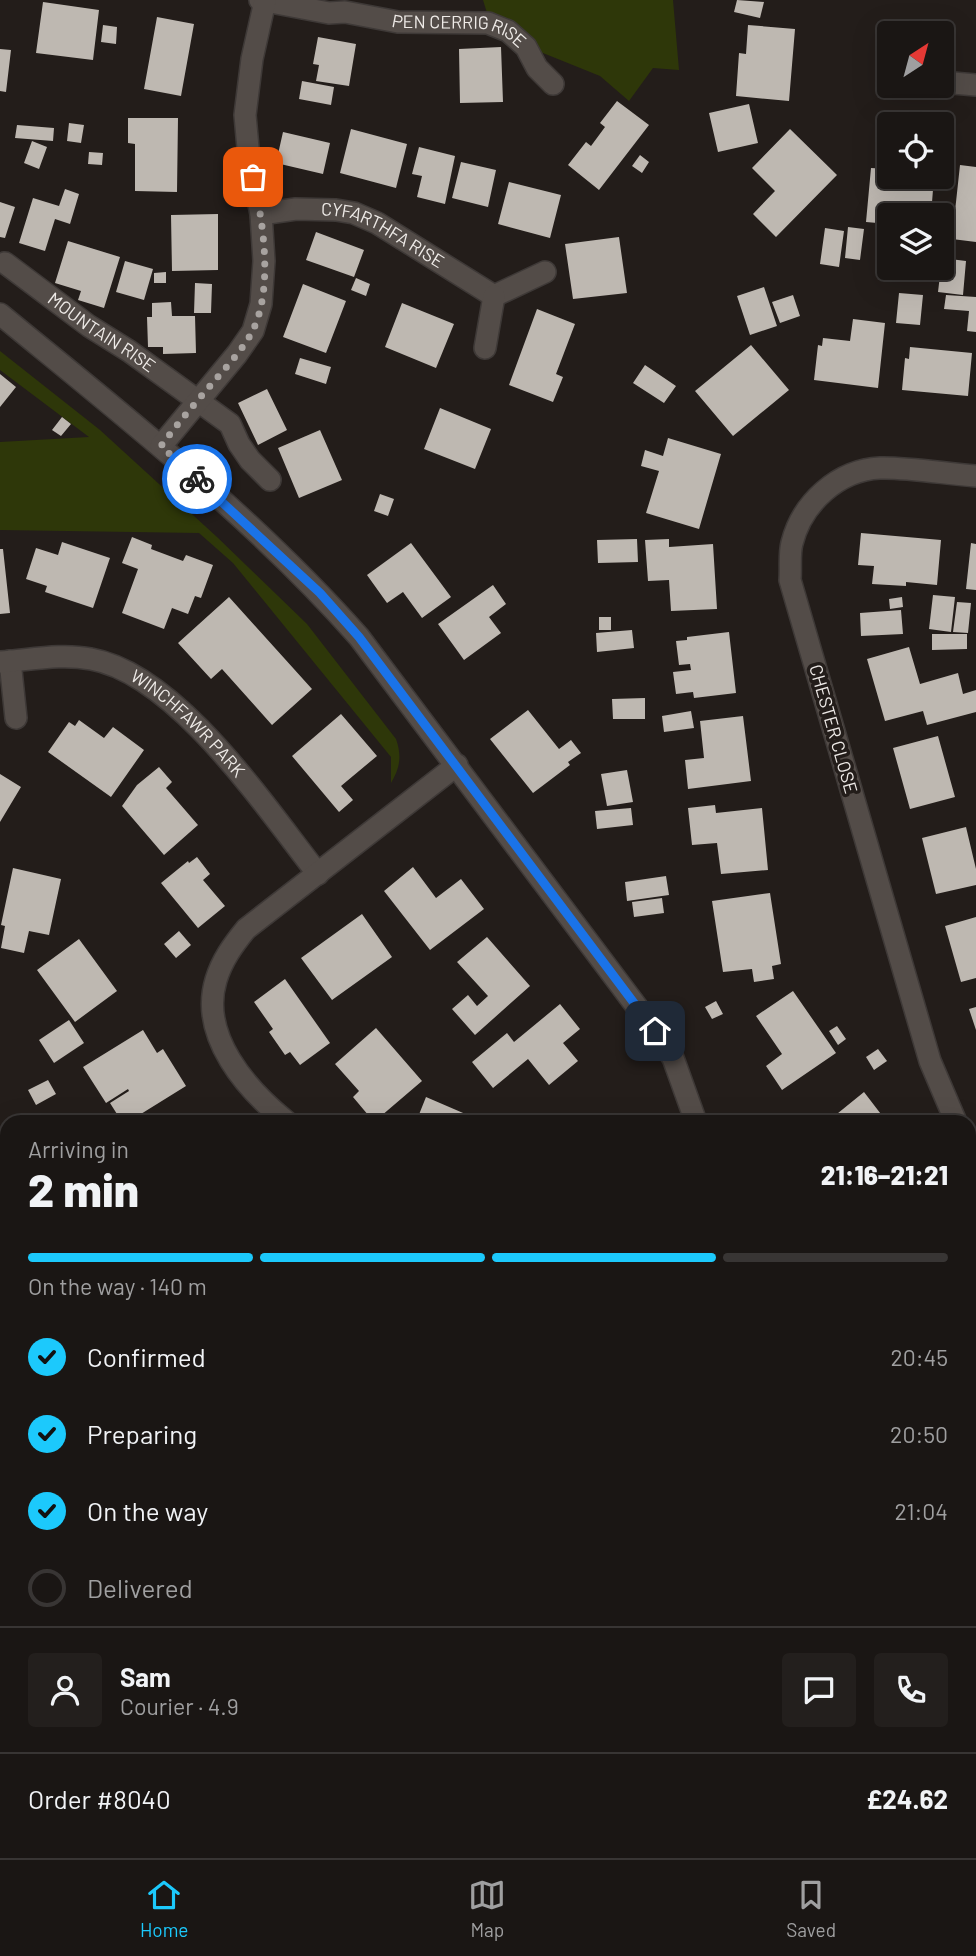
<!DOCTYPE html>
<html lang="en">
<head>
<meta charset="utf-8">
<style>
	:root { --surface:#1a1614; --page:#231f1d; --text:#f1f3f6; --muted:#9f9fa0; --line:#383534; --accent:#1cc9fc }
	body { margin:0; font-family:Barlow,sans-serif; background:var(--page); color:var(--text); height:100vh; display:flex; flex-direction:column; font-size:26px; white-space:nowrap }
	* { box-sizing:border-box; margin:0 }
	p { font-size:23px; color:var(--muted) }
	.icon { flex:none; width:38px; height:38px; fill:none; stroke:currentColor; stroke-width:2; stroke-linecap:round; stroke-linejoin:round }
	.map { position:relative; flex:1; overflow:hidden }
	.panel { position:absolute; left:0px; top:1115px; width:976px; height:744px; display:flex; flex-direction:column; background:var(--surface); border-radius:21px 21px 0 0; box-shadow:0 7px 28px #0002,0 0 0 2px var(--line) }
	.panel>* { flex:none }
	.needle { width:46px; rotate:36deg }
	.controls { position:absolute; left:877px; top:21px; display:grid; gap:14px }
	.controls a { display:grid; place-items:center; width:77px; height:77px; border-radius:7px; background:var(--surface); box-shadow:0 7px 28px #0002,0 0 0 2px var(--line); font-size:35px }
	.pin { position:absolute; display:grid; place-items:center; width:60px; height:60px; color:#fff; margin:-30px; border-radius:14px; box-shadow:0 4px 10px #0006 }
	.courier { position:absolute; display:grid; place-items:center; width:70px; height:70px; margin:-35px; border:5px solid #1a73e8; border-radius:50%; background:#fff; color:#222; box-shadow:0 2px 9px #0007 }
	.head em { font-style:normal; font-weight:800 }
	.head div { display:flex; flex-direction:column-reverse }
	.head { display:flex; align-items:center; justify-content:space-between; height:119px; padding:0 28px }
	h1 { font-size:46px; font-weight:800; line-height:52px }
	.bar { display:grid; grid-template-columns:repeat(4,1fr); gap:10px 7px; align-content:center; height:84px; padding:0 28px }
	.bar i { height:9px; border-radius:5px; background:var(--line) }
	.bar .on { background:var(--accent) }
	.bar p { grid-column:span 4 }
	.line { display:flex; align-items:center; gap:18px; padding:0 28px; border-top:2px solid var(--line) }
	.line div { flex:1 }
	.round { display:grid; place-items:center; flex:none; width:74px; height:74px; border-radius:7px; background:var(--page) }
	ol { padding:0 28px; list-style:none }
	li { display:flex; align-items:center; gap:21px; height:77px }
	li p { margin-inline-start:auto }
	li .icon { padding:7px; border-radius:50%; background:var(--accent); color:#111; stroke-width:4 }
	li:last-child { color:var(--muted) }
	li i { width:38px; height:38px; border:4px solid var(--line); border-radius:50% }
	.tabs { display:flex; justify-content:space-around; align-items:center; height:98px; border-top:2px solid var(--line); background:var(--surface); font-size:19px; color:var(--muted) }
	.tabs a { display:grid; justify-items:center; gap:4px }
	.tabs .on { color:var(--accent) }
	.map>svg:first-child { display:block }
	.grass { fill:#2e3709 }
	.building { fill:#beb8b1 }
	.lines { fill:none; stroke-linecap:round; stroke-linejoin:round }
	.minor-casing { stroke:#3e3937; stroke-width:24 }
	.minor { stroke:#534c48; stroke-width:21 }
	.done { stroke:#a8a3a0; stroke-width:7; stroke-dasharray:0 12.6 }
	.route { stroke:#1a73e8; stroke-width:9 }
	.labels { text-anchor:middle; stroke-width:7; stroke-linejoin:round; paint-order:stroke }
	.street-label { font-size:18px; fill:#efebe8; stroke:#231d1a }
</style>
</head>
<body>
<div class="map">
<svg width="976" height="1858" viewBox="0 0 976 1858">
	<rect width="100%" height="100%" fill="#231d1a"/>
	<path class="grass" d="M483,0H673L679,70L653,68L629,101L600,76L538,51L532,40L511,20L487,13Z
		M0,351L100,430L217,537L307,624L396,739C402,756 400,768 391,783V757L233,563L199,533L0,530V442L89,437L0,370Z"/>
	<path class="building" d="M737,0L764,2L760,18L734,12Z
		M43,2L99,10L93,60L36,53Z
		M157,17L194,24L181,96L144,89Z
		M103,25L117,27L116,44L101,42Z
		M748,25L795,29L789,101L736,96L739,53L746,54Z
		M318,37L356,44L349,86L316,81L319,65L313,64Z
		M501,47L503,102L460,103L459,49Z
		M0,49L11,50L6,92L0,91Z
		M302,81L334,87L331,105L299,99Z
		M617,101L649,125L599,190L568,165L586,142L591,146L605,127L600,123Z
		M749,104L758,143L718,152L709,113Z
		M128,118H178L177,192L135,191V144L128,143Z
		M69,123L84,125L81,143L67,141Z
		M17,125L54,128L53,141L15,138Z
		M351,129L407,144L396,188L340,173Z
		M790,129L837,175L776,237L753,214L775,191L752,168Z
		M283,132L330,143L323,174L276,163Z
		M32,141L47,147L39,169L24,163Z
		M419,147L455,156L445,204L417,197L422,176L412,174Z
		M89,152L103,153L102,165L88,164Z
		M640,155L649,162L642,173L632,166Z
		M461,162L496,170L488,207L452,198Z
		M960,165L976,167V242L952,239Z
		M871,168L889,169V177H934L931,215H889V224L866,222Z
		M509,182L561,195L550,238L498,224Z
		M65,189L79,194L70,224L55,219L45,251L19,243L33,198L59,206Z
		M0,202L15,207L5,238L0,237Z
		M218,214V270L172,271L171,215Z
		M848,227L864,229L860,260L845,258Z
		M825,228L844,231L839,267L820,264Z
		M316,232L364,250L354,277L306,260Z
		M619,237L627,293L573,299L565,244Z
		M68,241L120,257L104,308L78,300L81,291L55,283Z
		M942,258L966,261L963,295L938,292Z
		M125,261L153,269L144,300L116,292Z
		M166,272V283H154V273Z
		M356,278L370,284L366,296L351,290Z
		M195,283L212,284L211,313H194Z
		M303,284L346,301L326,353L283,337Z
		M764,287L777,326L750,335L737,296Z
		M899,293L923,295L920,325L896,323Z
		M793,295L800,316L780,323L772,302Z
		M946,295L976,297V332L967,331L969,311L944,309Z
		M171,302L172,316H195L196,353L163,354V347H148L147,317H152V303Z
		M402,303L454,324L436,368L385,347Z
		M537,309L575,324L556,374L563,377L553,402L509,385Z
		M853,319L885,323L878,388L814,380L818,345L822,346L823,338L850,341Z
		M751,345L789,390L733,436L695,391Z
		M910,347L972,353L968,396L902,390L905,358L909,359Z
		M300,358L331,367L326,384L295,374Z
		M645,365L676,386L664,403L633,383Z
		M0,374L16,387L0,407Z
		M267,389L287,430L258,445L238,403Z
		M440,408L491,429L475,469L424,449Z
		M62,417L71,424L61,436L52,430Z
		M320,430L342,480L299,498L278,448Z
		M668,438L721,454L699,529L646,513L659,471L641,466L645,450L663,456Z
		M380,494L394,499L388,516L374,511Z
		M861,533L941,540L937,585L906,582V586L872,584L874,566L858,565Z
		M132,537L152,545L151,549L183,561L186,555L213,565L201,598L195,596L188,614L172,608L164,629L122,613L138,569L122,563Z
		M637,539L638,562L598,563L597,540Z
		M669,539V547L713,544L717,609L671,611L669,580L648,581L645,540Z
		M62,542L110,558L93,608L45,592L47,586L26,579L36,548L58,555Z
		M411,543L451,597L422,618L403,592L387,603L367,575Z
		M971,543L976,544V590L966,589Z
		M0,549H3L10,613L0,614Z
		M493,585L506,604L489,617L501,633L464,660L438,624Z
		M933,595L955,597L951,632L929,629Z
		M229,597L312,689L272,725L222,669L211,679L178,643Z
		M902,597L903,607L890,609L889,599Z
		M957,602L971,603L968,633L953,632Z
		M901,610L903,634L861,636L860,613Z
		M599,617H611V630H599Z
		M632,630L634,648L597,652L596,633Z
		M729,632L736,693L694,698L693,692L676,694L673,672L691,670L690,664L679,665L676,641L687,640V637Z
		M932,634H967V649L932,650Z
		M909,647L920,684L958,673L963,694L976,690V712L927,725L923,711L885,721L867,659Z
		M645,698V719H613L612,699Z
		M528,710L559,749L571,740L581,753L568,762L570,765L533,793L490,739Z
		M691,711L694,728L664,732L662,716Z
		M341,714L377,756L341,786L353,800L339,812L292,756Z
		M743,716L751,781L688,789L685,760L704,758L700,721Z
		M79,720L104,738L113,727L144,750L111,797L48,752L69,722L75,726Z
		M938,736L955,797L910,809L893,748Z
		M159,767L172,782L166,788L198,825L164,855L122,806L137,785Z
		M627,770L633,802L607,806L601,774Z
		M0,774L21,787L0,822Z
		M715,805L716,813L762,808L768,870L721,874L717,843L692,845L688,808Z
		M631,808L633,825L597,829L595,811Z
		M966,827L976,869V885L936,894L922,838Z
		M197,857L210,874L203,880L225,906L198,928L161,883L188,861L189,863Z
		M413,867L436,898L461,879L484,909L430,950L384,891Z
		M13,868L61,879L49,935L29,931L24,953L1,948L5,926L1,925Z
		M666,876L669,895L627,901L625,882Z
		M770,893L781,964L772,966L774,979L754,982L752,969L723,972L712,901Z
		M662,898L664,913L634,917L632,902Z
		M362,914L392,957L332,1000L301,958Z
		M976,917V978L961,982L945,926Z
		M179,931L191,945L176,958L164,944Z
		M487,937L530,986L475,1035L452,1009L468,995L477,1006L488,996L457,962Z
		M79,939L117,991L75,1022L37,970Z
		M285,979L330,1043L300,1065L290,1052L285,1055L269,1032L273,1029L254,1002Z
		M793,991L836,1053L782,1090L766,1066L782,1054L756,1016Z
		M716,1001L723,1014L712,1019L705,1007Z
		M560,1004L580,1029L563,1043L578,1061L549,1085L528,1059L493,1088L472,1062L507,1033L514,1042Z
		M976,1007V1030L969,1009Z
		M69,1020L84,1043L54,1063L39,1040Z
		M837,1026L846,1039L838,1045L829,1031Z
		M376,1028L422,1081L374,1122L353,1097L359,1091L335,1064Z
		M143,1030L157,1053L163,1049L186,1086L128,1122H122L110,1103L129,1091L128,1089L106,1103L83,1067Z
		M878,1049L887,1061L874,1070L866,1057Z
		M48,1080L56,1094L36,1105L28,1090Z
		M864,1092L887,1122H827Z
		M426,1097L484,1122H416Z
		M976,1703V1753L970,1756V1706Z
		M0,1707L7,1709V1736L1,1757Z
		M226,1852H293L291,1858H224Z
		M437,1852H520L508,1858H440Z"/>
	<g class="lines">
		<g class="minor-casing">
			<g id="minor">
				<path id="s1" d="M260,0L329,13L345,12L398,22L488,23L508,31L526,47L537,68L553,84"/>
				<path d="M887,77H889"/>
				<path d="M942,82L976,85"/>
				<path id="s2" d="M261,214L296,209L336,210L354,213L377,223L494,296L545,272"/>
				<path id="s3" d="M5,263L89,326L129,351L230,424L239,444L250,460L270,480"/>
				<path d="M0,314C124,416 252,516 359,637L655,1031L673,1058L696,1122"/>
				<path d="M485,348L494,296"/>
				<path d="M161,446L237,354L253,331L261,304L264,261L261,214L249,159L245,115L252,59L265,1"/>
				<path d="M10,661L16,718"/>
				<path id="s4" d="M0,662C30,660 61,653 91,659C177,674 266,808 318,874"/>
				<path d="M287,1122C247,1090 199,1036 216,980C222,960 233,945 246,929L457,765"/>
				<path d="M956,1122L930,1061L790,580C791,568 789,554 792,543C802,503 838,470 880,468C907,467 947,474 976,476"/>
				<path d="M970,1139L976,1147"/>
				<path d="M970,1661L976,1658"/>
				<path d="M328,1852V1858"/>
				<path d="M947,1852L951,1858"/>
				<path d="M32,1858L34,1852"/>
				<path d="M605,1858L617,1852"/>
			</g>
		</g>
		<use href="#minor" class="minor"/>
	</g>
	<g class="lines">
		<path class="done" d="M197,479L161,446C178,423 197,401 216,379C229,364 243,349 252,332C274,289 263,221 253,177"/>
		<path class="route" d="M197,479L320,593L359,637L655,1031"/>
	</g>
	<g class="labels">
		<g class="street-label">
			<text dy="6" stroke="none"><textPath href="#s1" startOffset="203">PEN CERRIG RISE</textPath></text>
			<text dy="6" stroke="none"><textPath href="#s2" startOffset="128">CYFARTHFA RISE</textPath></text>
			<text dy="6" stroke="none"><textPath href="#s3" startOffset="119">MOUNTAIN RISE</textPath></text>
			<text dy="6" stroke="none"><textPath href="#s4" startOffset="210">WINCHFAWR PARK</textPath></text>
			<text transform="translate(833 729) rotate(74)" y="6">CHESTER CLOSE</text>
		</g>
	</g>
</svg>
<div class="controls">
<a><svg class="needle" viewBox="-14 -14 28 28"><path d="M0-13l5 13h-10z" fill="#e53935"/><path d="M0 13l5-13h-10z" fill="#9f9fa0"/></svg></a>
<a><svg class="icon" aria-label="locate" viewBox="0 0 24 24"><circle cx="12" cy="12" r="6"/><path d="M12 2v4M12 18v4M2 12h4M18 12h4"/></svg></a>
<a><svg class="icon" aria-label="layers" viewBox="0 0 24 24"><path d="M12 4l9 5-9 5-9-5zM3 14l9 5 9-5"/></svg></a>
</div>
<div class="pin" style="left:253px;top:177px;background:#ea580c"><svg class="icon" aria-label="bag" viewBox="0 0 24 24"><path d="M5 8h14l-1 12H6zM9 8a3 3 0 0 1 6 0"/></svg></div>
<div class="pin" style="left:655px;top:1031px;background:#1f2937"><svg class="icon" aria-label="home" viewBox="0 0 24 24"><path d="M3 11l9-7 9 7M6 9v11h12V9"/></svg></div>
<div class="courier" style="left:197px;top:479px"><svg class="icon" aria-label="bike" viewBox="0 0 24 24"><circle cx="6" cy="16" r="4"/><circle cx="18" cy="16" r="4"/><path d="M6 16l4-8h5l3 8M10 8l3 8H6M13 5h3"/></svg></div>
<section class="panel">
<div class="head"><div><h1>2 min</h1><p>Arriving in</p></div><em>21:16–21:21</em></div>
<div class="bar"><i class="on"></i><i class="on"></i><i class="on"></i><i></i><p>On the way · 140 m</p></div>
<ol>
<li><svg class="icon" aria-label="check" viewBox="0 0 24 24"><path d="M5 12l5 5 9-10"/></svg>Confirmed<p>20:45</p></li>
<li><svg class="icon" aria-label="check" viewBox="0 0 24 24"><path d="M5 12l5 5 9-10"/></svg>Preparing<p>20:50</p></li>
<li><svg class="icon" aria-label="check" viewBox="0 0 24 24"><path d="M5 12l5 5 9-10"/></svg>On the way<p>21:04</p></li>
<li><i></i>Delivered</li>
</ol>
<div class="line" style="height:126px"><a class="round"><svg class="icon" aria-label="person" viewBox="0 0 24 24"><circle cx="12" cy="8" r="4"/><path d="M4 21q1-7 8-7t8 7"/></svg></a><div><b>Sam</b><p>Courier · 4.9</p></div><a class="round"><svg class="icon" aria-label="chat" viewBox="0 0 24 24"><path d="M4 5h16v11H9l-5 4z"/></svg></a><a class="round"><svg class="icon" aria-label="phone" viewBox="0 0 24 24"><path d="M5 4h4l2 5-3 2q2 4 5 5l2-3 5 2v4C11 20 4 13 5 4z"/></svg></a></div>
<div class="line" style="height:91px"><div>Order #8040</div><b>£24.62</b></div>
</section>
</div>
<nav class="tabs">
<a class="on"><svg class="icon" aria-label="home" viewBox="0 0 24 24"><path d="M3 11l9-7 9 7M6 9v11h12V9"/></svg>Home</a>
<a><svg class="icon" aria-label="map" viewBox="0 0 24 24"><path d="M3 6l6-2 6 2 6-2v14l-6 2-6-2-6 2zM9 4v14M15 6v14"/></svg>Map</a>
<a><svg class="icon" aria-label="saved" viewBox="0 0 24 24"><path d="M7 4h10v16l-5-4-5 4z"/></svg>Saved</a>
</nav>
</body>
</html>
